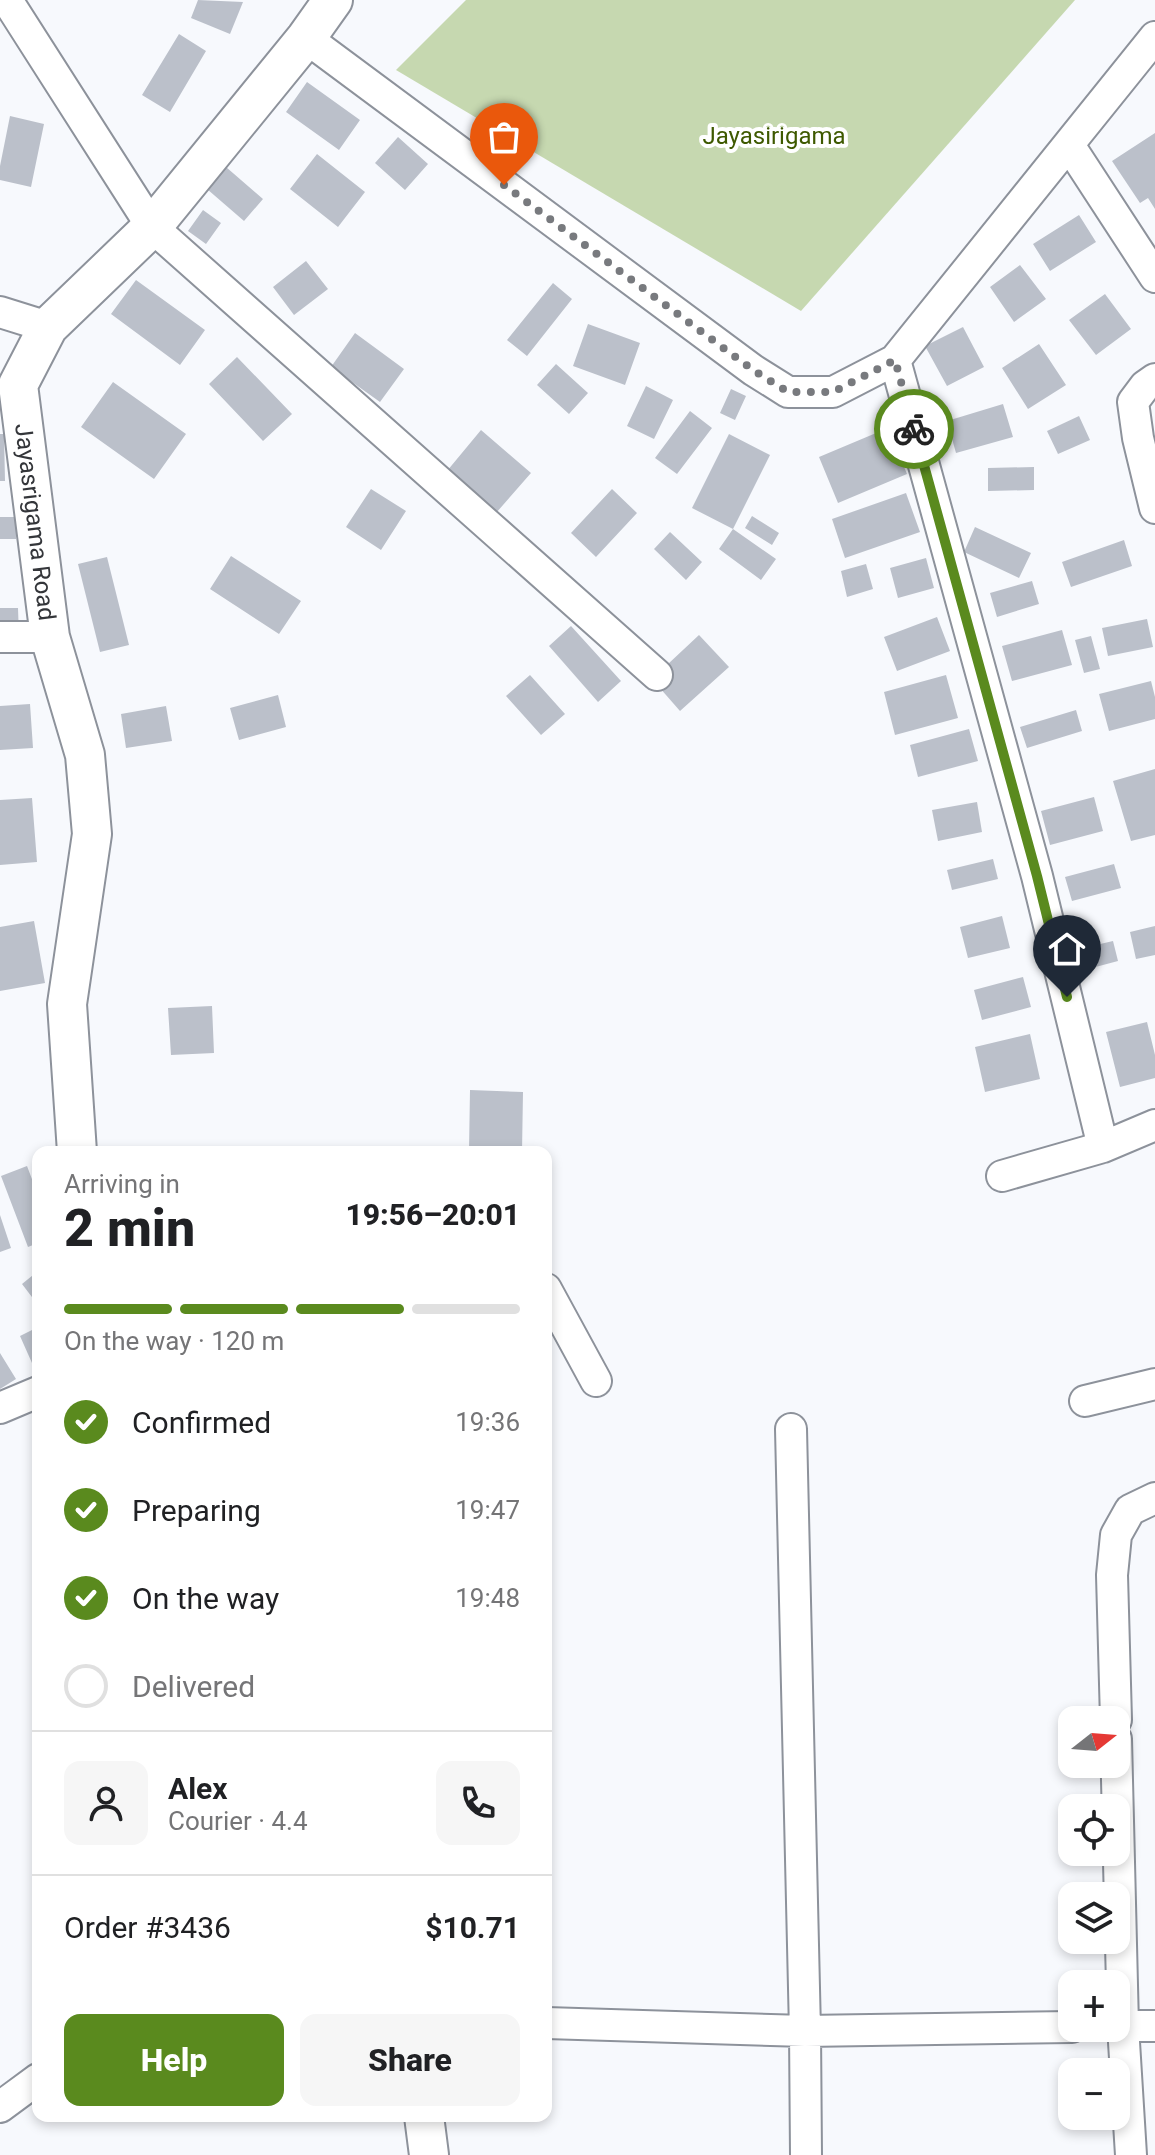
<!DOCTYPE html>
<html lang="en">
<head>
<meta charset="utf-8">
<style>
	:root { --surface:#fff; --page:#f6f6f6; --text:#202124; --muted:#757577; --line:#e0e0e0; --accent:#5a8a1e }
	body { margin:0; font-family:Roboto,sans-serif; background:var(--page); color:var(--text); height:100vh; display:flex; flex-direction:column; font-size:30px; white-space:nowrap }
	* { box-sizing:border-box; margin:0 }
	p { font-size:26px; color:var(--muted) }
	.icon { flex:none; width:44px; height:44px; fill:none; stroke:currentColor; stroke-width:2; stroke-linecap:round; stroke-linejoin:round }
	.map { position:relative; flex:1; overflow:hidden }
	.details { position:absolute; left:32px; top:1146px; width:520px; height:976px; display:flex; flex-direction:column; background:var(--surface); border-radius:16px; box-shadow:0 4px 12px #0003 }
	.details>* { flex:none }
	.needle { width:52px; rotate:73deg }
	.controls { position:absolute; left:1058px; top:1706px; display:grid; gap:16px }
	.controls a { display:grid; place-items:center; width:72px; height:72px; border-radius:16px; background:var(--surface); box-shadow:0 4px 12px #0003; font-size:40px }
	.pin { position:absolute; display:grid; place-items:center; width:68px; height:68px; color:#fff; margin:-82px -34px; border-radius:50% 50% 50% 0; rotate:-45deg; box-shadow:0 0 8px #0007 }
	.pin .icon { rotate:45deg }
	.courier { position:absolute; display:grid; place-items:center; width:80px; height:80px; margin:-40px; border:6px solid #5a8a1e; border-radius:50%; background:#fff; color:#222; box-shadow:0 2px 10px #0007 }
	.head em { font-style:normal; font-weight:800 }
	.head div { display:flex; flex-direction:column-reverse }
	.head { display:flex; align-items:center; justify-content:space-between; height:136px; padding:0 32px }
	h1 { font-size:52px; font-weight:800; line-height:60px }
	.bar { display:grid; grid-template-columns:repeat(4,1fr); gap:12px 8px; align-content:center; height:96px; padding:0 32px }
	.bar i { height:10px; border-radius:6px; background:var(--line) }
	.bar .on { background:var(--accent) }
	.bar p { grid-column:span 4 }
	.line { display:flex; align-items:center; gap:20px; padding:0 32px; border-top:2px solid var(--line) }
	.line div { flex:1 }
	.round { display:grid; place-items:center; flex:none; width:84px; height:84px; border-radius:16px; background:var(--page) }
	ol { padding:0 32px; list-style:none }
	li { display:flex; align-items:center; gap:24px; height:88px }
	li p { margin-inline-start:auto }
	li .icon { padding:8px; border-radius:50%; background:var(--accent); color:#fff; stroke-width:4 }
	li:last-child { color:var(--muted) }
	li i { width:44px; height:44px; border:4px solid var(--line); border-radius:50% }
	.action { display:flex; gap:16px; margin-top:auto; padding:16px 32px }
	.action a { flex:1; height:92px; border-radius:16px; background:var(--accent); color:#fff; font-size:32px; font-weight:800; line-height:92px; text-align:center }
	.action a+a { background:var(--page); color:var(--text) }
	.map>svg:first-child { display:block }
	.green { fill:#c6d8b0 }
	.building { fill:#bbc0ca }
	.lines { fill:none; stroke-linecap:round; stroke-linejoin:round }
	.minor-casing { stroke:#8d929b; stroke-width:34 }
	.tertiary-casing { stroke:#8d929b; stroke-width:42 }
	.minor { stroke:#fff; stroke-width:30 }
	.tertiary { stroke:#fff; stroke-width:38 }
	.done { stroke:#787a7e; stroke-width:8; stroke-dasharray:0 14.4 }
	.route { stroke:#5a8a1e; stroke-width:10 }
	.labels { text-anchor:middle; stroke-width:8; stroke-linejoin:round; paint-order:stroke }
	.park-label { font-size:24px; fill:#3e5900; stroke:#fff }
	.street-label { font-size:24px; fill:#34363a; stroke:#fff }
</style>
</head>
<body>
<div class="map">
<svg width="1155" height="2155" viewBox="0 0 1155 2155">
	<rect width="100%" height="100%" fill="#f7f9fd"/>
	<path class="green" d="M466,0H1075L801,311L396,70Z"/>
	<path class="building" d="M198,0L243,2L230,34L191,18Z
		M179,34L206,51L170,112L142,95Z
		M307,82L360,120L339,150L286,112Z
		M10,116L44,124L31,187L0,180V166Z
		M1155,133V209L1148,198L1140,203L1112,161Z
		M398,137L428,164L405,190L375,163Z
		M317,154L365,192L338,227L290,189Z
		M226,167L263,199L244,221L207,189Z
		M203,210L221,223L206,244L188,231Z
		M1079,215L1096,242L1050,271L1033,244Z
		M306,261L328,289L294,315L273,287Z
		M1020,265L1046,299L1014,322L990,287Z
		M136,280L205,330L180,365L111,314Z
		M553,283L572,299L527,356L507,340Z
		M1105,294L1131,329L1096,355L1069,320Z
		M588,324L640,343L625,385L573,366Z
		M963,327L984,367L947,386L925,346Z
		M355,333L404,369L380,402L331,367Z
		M1039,344L1066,385L1028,409L1002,368Z
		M237,357L292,414L263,441L209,384Z
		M556,364L588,393L569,414L537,385Z
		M113,382L186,434L154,479L81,427Z
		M646,386L673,400L654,439L627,426Z
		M731,389L746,396L735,420L720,413Z
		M1003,404L1013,437L956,453L947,421Z
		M690,411L712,428L677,474L655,458Z
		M1079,416L1090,440L1058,454L1047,431Z
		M888,428L907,474L838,503L819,457Z
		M481,430L531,473L496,513L447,471Z
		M0,434H4L5,481H0Z
		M729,434L770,455L733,529L776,559L761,580L719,549L733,529L692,508Z
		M1034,467V490L988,491V468Z
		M371,489L406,511L381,550L346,527Z
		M612,489L637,513L596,557L571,533Z
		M906,493L920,532L845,558L832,519Z
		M752,516L779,533L772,545L745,528Z
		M0,517H16V539H0Z
		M975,527L1031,553L1019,578L964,552Z
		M670,532L702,562L686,580L654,549Z
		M1124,540L1132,566L1071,587L1062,562Z
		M231,556L301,601L279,634L210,589Z
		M107,557L129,645L100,652L78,564Z
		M926,558L934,588L898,598L890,568Z
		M866,564L873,589L847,597L841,571Z
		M1032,581L1039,604L997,617L990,593Z
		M0,608H18L19,636H0Z
		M937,617L950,651L897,671L884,637Z
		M1147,619L1153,647L1108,656L1102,628Z
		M571,626L621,681L598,702L549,646Z
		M1062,630L1072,665L1012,681L1002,646Z
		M699,635L729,667L680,711L652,679Z
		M1091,636L1100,669L1084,673L1075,640Z
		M530,675L565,714L541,735L506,696Z
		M946,675L958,718L895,735L884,692Z
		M1151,681L1155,697V719L1109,731L1099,694Z
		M278,695L286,727L239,740L230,708Z
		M30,704L33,748L0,750V706Z
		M166,706L172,741L126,748L121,714Z
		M1076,710L1082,731L1027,748L1020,727Z
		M969,729L978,761L918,777L910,745Z
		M1155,769V835L1131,841L1113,781Z
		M1094,797L1103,831L1050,845L1041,811Z
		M32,798L37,862L0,865V800Z
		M977,802L982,832L938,841L932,810Z
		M993,859L998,879L952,890L947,870Z
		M1114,864L1121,888L1072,901L1065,877Z
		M1002,916L1010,948L968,958L960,927Z
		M34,921L45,983L0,991V927Z
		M1155,926V955L1136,959L1130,932Z
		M1113,941L1118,961L1088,969L1083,948Z
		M1023,977L1031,1007L982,1020L974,990Z
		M212,1006L214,1053L171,1055L168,1008Z
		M1147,1022L1155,1055V1078L1120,1087L1106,1032Z
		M1030,1034L1040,1079L985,1092L975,1047Z
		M470,1090L523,1092L522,1152L469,1151Z
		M27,1166L38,1195V1243L28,1247L1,1176Z
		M0,1215L11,1248L0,1252Z
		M38,1271V1305L22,1284Z
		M38,1327V1371L36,1372L20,1336Z
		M0,1353L16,1379L0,1389Z"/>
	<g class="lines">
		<g class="minor-casing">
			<path id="minor" d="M7,0L152,227L657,675
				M306,38L753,370L788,392H833L895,360L1155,37
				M1069,145L1155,277
				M0,312L48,327
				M895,360L1037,876L1103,1147L1155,1125
				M1155,379L1145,386L1133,402L1138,438L1155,508
				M0,637H50
				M1002,1176L1103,1147
				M546,1289L596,1381
				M1085,1401L1155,1384
				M0,1408L38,1392
				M791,1429L805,2031L806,2155
				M1116,1720L1112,1575L1116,1535L1130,1510L1155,1498
				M1116,1739L1123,2026L1131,2155
				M546,2023L805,2031L1072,2027
				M1116,2026H1155
				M0,2107L38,2079"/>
		</g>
		<g class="tertiary-casing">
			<path id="tertiary" d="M77,1152L67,1004L92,834L85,755L50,637L18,385L48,327L152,227L306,38L333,0
				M424,2116L429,2155"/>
		</g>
		<use href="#minor" class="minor"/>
		<use href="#tertiary" class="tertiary"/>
	</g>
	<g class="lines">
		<path class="done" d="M504,185L753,370L788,392H833L895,360L914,429"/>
		<path class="route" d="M914,429L1037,876L1067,997"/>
	</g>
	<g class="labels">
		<g class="park-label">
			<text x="774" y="144">Jayasirigama</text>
		</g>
		<g class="street-label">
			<text transform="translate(35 522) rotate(83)" y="8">Jayasrigama Road</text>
		</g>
	</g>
</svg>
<div class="controls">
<a><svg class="needle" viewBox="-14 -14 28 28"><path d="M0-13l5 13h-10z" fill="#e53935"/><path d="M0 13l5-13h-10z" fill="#757577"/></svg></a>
<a><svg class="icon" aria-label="locate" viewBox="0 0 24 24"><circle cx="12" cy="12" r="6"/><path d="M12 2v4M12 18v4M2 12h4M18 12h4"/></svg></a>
<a><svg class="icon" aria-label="layers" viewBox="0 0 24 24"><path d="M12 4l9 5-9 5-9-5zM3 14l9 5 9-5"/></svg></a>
<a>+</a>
<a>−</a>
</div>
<div class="pin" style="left:504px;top:185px;background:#ea580c"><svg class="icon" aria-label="bag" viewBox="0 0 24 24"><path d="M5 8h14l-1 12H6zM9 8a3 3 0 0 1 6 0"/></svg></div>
<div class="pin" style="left:1067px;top:997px;background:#1f2937"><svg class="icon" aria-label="home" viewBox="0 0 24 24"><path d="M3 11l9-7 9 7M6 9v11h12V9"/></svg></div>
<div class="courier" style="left:914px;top:429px"><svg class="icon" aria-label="bike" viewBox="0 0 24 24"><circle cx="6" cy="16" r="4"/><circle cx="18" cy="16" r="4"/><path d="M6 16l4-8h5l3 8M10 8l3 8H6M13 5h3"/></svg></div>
<section class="details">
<div class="head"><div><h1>2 min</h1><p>Arriving in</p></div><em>19:56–20:01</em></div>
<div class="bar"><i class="on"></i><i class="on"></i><i class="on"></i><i></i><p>On the way · 120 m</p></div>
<ol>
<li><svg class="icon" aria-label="check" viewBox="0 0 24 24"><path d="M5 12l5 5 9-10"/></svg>Confirmed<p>19:36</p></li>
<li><svg class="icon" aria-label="check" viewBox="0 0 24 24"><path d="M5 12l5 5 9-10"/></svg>Preparing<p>19:47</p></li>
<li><svg class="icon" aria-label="check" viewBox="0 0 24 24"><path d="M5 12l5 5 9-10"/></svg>On the way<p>19:48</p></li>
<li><i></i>Delivered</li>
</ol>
<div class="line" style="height:144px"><a class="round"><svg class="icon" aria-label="person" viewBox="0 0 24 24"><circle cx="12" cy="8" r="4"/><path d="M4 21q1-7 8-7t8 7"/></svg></a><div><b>Alex</b><p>Courier · 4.4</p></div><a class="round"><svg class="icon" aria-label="phone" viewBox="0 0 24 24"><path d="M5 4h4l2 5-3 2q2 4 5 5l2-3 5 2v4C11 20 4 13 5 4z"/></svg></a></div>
<div class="line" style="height:104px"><div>Order #3436</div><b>$10.71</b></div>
<div class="action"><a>Help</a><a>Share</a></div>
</section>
</div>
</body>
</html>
